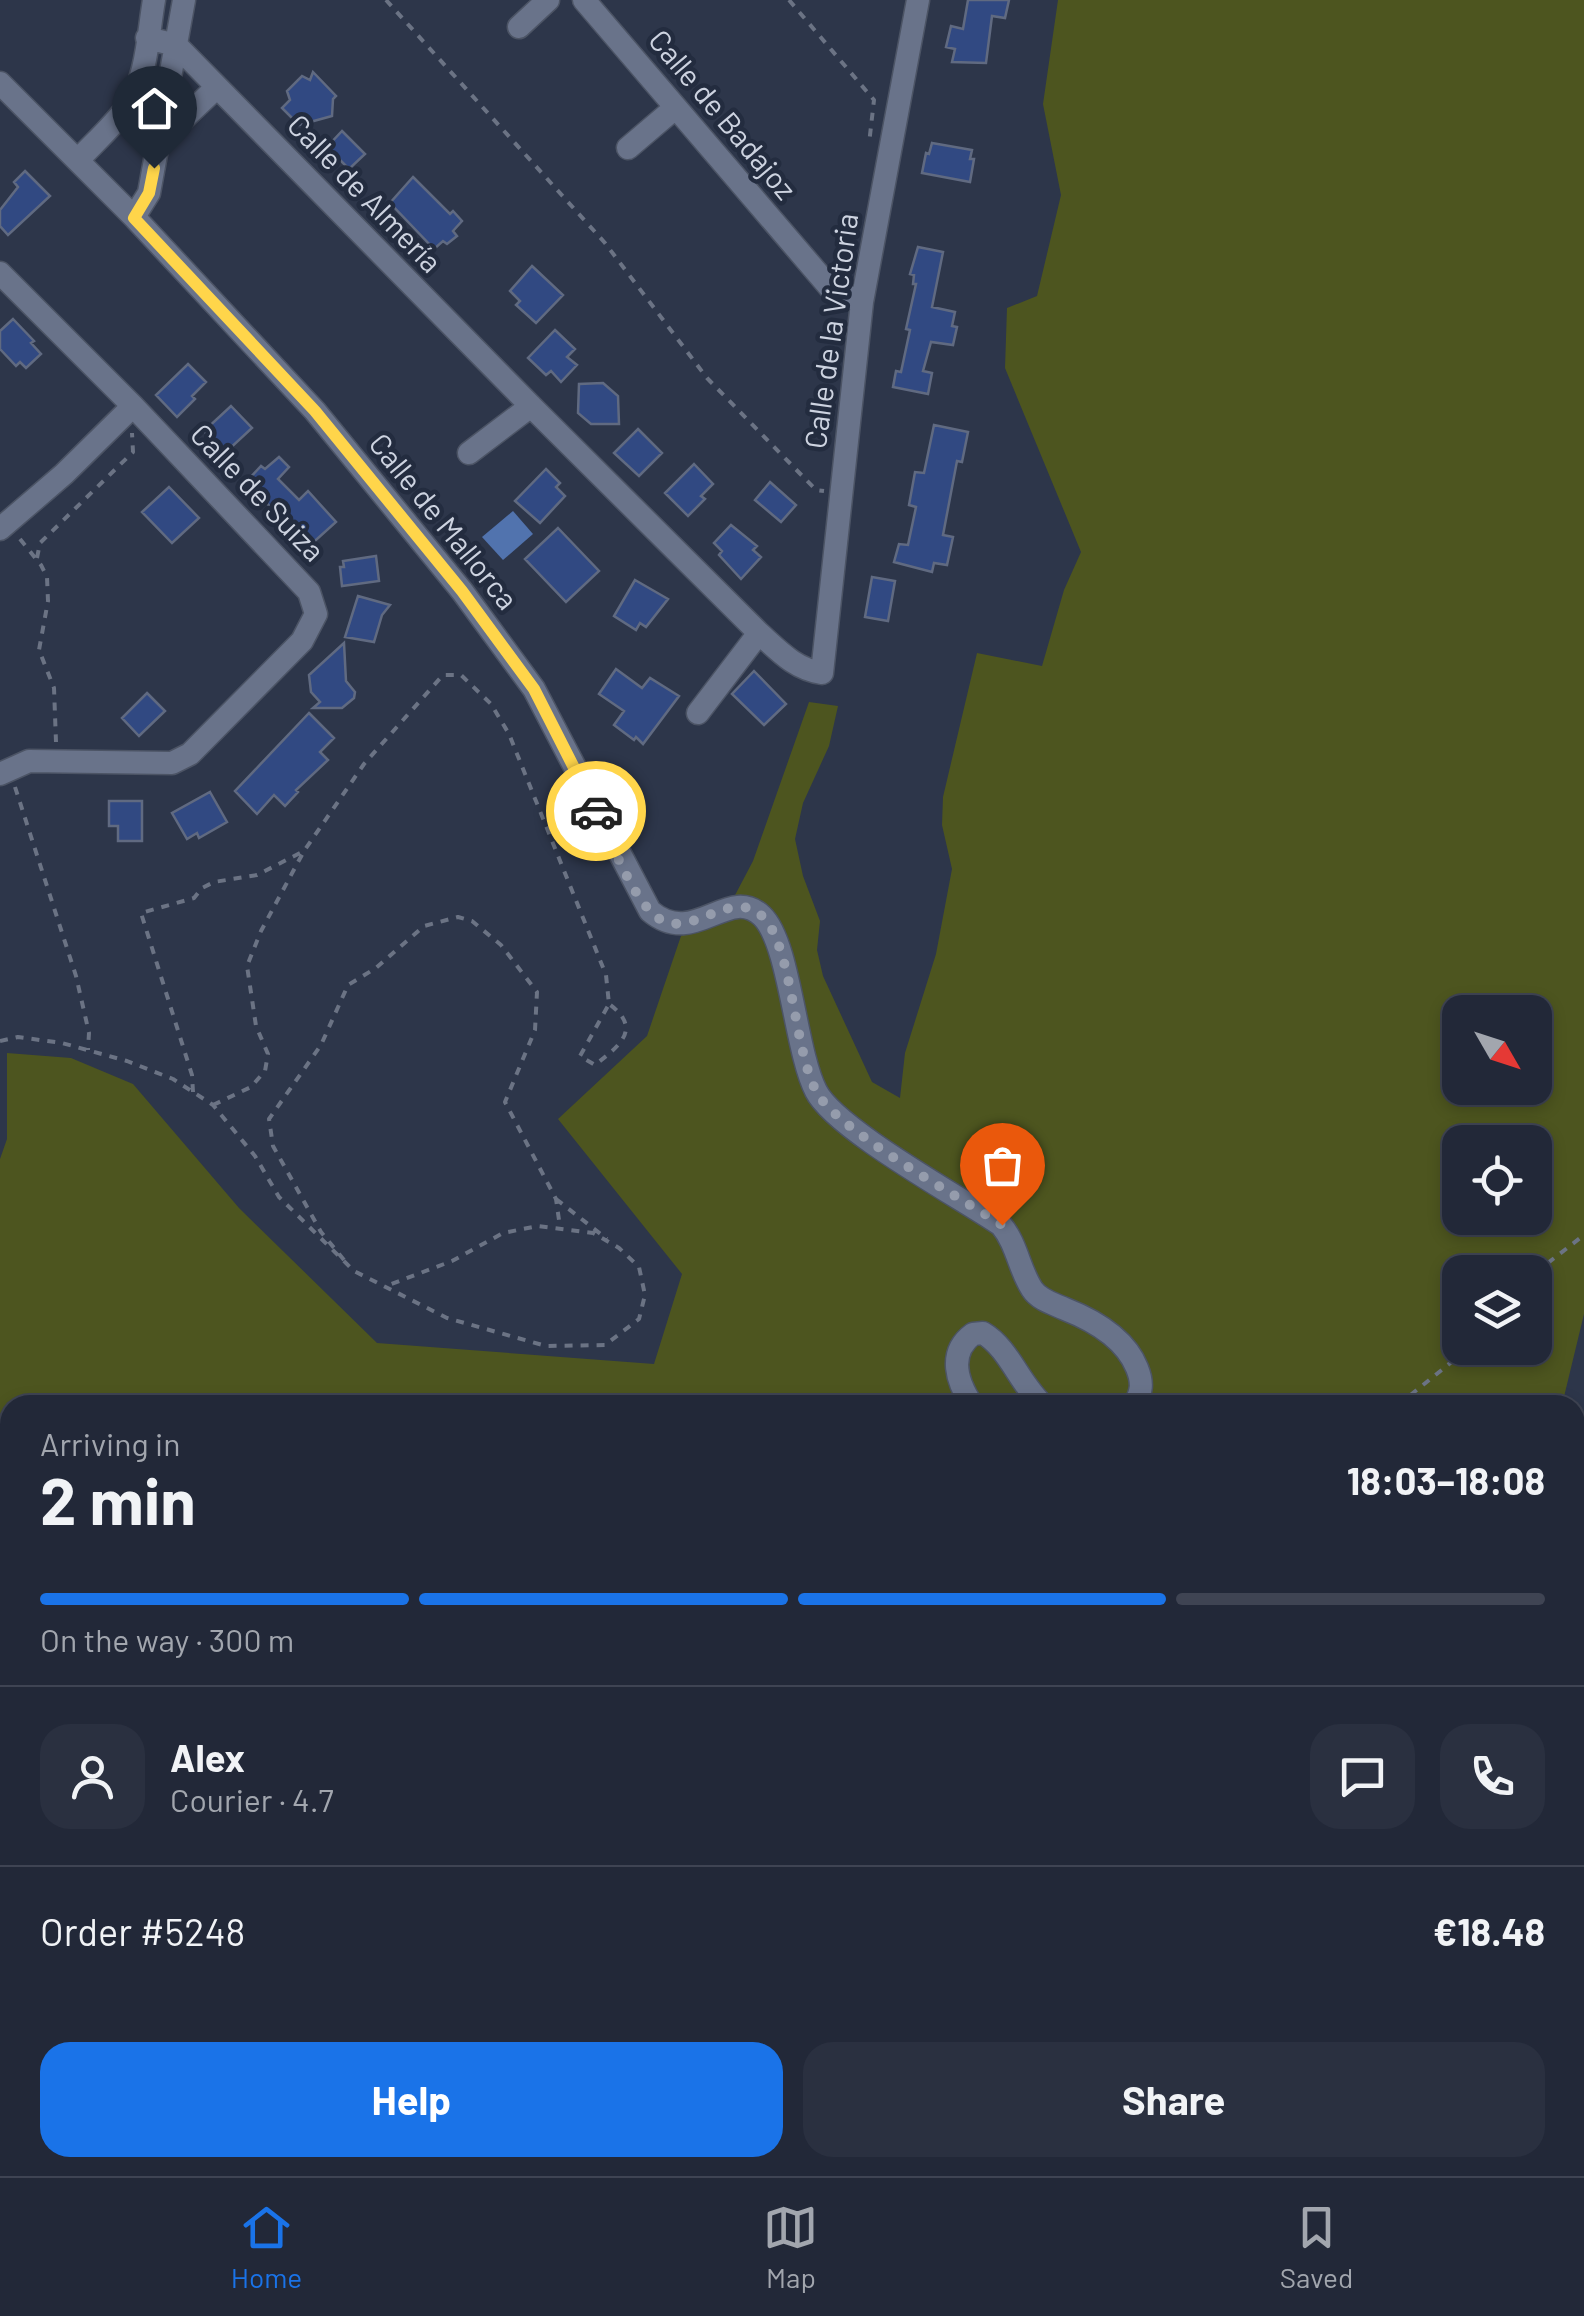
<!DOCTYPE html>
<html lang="en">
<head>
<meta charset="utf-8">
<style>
	:root { --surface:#222838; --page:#2a3040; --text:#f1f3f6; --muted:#a2a6ae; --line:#3f4453; --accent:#1a73e8 }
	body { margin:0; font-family:Barlow,sans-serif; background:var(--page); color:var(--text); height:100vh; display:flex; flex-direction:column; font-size:38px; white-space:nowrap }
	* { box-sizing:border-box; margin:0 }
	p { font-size:32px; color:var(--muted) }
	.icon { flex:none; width:55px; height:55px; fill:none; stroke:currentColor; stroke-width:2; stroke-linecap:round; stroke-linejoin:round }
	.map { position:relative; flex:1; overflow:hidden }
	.drawer { position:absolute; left:0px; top:1395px; width:1585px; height:782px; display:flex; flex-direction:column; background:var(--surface); border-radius:30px 30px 0 0; box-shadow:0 5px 15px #0003,0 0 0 2px var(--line) }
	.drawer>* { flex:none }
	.needle { width:65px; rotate:129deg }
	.buttons { position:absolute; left:1442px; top:995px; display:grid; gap:20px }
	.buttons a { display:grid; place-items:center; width:110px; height:110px; border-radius:20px; background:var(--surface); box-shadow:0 5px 15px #0003,0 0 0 2px var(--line); font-size:50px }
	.pin { position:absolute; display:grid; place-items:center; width:85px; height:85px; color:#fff; margin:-102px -42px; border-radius:50% 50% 50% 0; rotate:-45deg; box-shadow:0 0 10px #0007 }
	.pin .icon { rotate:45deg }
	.courier { position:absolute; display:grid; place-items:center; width:100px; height:100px; margin:-50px; border:8px solid #ffd54a; border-radius:50%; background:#fff; color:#222; box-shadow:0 2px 12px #0007 }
	.headline em { font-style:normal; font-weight:700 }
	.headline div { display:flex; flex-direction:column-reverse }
	.headline { display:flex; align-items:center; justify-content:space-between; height:170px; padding:0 40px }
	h1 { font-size:65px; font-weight:700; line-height:75px }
	.bar { display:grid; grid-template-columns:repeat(4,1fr); gap:15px 10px; align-content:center; height:120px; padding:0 40px }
	.bar i { height:12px; border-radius:8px; background:var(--line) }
	.bar .on { background:var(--accent) }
	.bar p { grid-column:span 4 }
	.line { display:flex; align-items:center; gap:25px; padding:0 40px; border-top:2px solid var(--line) }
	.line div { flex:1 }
	.round { display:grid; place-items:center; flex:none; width:105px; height:105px; border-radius:30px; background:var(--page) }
	.action { display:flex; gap:20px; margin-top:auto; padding:20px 40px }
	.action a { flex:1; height:115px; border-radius:30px; background:var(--accent); color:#fff; font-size:40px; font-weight:700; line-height:115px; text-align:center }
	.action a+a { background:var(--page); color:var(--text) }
	.tabs { display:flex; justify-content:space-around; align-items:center; height:140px; border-top:2px solid var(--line); background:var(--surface); font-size:28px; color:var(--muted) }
	.tabs a { display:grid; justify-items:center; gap:5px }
	.tabs .on { color:var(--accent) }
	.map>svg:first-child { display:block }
	.green { fill:#4d551f; fill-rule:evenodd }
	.water { fill:#5173ae }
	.building { fill:#314982; stroke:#606a81; stroke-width:2.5 }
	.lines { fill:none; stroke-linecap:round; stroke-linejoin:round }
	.minor-casing { stroke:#4c5465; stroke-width:25 }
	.path { stroke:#6b7384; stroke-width:4; stroke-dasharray:8 8; stroke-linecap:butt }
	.minor { stroke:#69738a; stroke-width:22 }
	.done { stroke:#959cac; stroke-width:10; stroke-dasharray:0 18 }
	.route { stroke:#ffd54a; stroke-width:12 }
	.labels { text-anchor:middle; stroke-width:9; stroke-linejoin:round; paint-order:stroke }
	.street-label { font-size:30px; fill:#cdd3e0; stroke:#232c3f }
</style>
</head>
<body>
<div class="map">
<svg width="1584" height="2176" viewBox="0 0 1584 2176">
	<rect width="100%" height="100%" fill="#2d364a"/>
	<path class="green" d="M1058,0H1584V1314L1562,1405H10V2168H191L184,2176H0V1159L7,1139V1053L71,1058L133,1084L239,1208L377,1343L654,1364L682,1274L558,1119L647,1036L681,936L723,918L753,861L809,702L838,706L829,746L803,803L795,839L803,876L820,921L817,950L823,976L872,1082L900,1098L905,1053L936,954L952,869L942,825L943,797L977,653L1042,666L1064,590L1081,552L1005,368L1007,308L1037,296L1061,195L1043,104ZM1460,1012H1535V1088H1460ZM1460,1142H1535V1218H1460ZM1460,1272H1535V1348H1460Z
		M331,2168H742L717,2176H352Z"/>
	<path class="water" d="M513,511L533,534L503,560L482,537Z"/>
	<path class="building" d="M968,0H1009L1005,18L992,16L986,63L952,62L955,49L946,47L951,26L963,29Z
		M313,72L336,96L333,99L332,116L299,125L282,108L290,100L287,91L302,76L310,80Z
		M342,131L365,154L349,169L327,147Z
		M932,143L972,150L970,159H974L970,182L922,173L926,153L929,154Z
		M25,171L50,196L8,235L0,226V210L18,187L14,182Z
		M413,177L450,214L453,211L462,221L453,231L457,236L447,244L443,241L434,249L390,203Z
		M918,247L943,252L932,307L955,312L952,326L957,327L953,345L931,342L923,371L932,373L928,394L893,387L896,371L901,372L910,330L906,329L916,284H913L914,275L910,274Z
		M532,266L563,295L536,323L516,305L520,301L510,291Z
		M13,319L34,341L31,343L41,354L26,368L20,362L16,366L0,349V331Z
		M555,330L575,349L567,357L577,365L561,382L551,371L546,375L528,358Z
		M188,364L206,382L192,396L195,399L177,417L156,395Z
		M603,383L618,396L619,424H591L578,413L579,384Z
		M231,406L252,428L225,453L204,431Z
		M934,425L968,432L962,462L957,461L943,535L953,537L947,565L934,563L932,572L894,562L899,544L908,545L916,507L909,505L915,472L924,473Z
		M638,429L662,453L639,476L614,453Z
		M279,457L289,467L278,479L299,500L308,491L336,522L307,548L280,522L282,520L247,481L261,466L265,469Z
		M694,464L713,484L701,496L705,499L688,516L665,493Z
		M546,469L560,483L556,487L565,496L540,523L515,501Z
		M770,482L796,505L781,522L755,500Z
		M169,487L199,518L172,543L142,512Z
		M731,525L757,546L753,550L761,557L741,579L719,555L722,551L714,543Z
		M558,528L599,571L566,602L525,559Z
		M376,556L379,581L342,586L340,567H344L343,561Z
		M872,577L895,581L888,621L865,617Z
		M635,580L668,599L646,627L640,623L636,630L614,616Z
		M358,596L390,605L382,615L374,642L345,637Z
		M344,643L346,681L355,692L354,698L342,708H313L320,702L311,692L309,675Z
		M616,669L642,688L650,678L679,696L643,744L636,737L634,740L614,725L624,711L599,694Z
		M754,671L786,704L764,725L732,694Z
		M147,693L165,711L139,736L122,718Z
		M309,713L334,738L320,752L328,760L296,790L298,792L285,806L274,795L257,814L235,791Z
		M210,792L227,822L199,838L197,833L187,839L172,813Z
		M109,801H142V841H118V826H109Z"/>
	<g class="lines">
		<g class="minor-casing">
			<path id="minor" d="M584,0L832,290L862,302
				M519,27L548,0
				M147,38L176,45L531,406L759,633C779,651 795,669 822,673L862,302L918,0
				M0,83L134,217L315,411L462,591L534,689L650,911C695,949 728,884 762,916C790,943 795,1050 816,1091C835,1129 960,1197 1001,1225C1017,1244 1019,1269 1032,1289C1039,1300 1054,1304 1065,1309C1093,1320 1125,1338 1137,1368C1143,1383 1142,1392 1134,1405
				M159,142L217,87
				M628,148L675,108
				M78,160C94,143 113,126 127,107C147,78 148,35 154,0
				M134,217L149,193L184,0
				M0,273L133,406L309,592L316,614L302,641L190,754L172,763L29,761L0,774
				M469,453L531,406
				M0,529L64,474L133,406
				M698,713L759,633
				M972,1405C957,1382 947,1353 973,1334L983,1333C1009,1348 1020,1385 1043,1405
				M1313,2176L1320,2168"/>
		</g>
		<path class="path" d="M386,0L605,243L707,378L816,490L824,491
			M789,0L874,100L869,144
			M20,539L41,565L47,577L48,601L39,650L54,688L56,742
			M37,558L40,543L133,452L132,433
			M15,787L76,976L89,1033L88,1050
			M0,1041L18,1037L62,1043L127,1061L173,1079L213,1105L255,1156L279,1197L354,1271L447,1318L546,1346L605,1345L639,1319L645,1295L639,1267L619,1248L593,1233L538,1226L503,1233L452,1261L386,1286
			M193,1092L192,1075L141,913L194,898L202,888L214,882L257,875L304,851L364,764L443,675H461L491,704L509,734L606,975L609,1004L580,1056L595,1065C619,1046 643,1029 609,1004
			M213,1105L251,1087L265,1071L268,1054L256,1026L247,966L261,931L304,851
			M556,1199L607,1239
			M344,1260L321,1232L273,1146L269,1119L321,1045L348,985L376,968L424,926L458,917L472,921L501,945L537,992L535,1030L505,1102L556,1199L560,1227
			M1535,1273L1584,1235
			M1398,1405L1469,1348
			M1575,1745L1584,1733
			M1525,2168L1533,2176
			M1389,2176L1391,2168"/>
		<use href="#minor" class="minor"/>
	</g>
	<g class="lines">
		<path class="done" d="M596,811C611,840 628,888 651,912C686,949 729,883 763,917C792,945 794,1049 816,1091C836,1130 960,1197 1002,1225"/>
		<path class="route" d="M154,168L149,193L134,218L315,411L462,591L534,689L596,811"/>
	</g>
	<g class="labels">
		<g class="street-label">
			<text transform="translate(722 115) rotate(50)" y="10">Calle de Badajoz</text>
			<text transform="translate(364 194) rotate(46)" y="10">Calle de Almería</text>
			<text transform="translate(832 331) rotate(-82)" y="10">Calle de la Victoria</text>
			<text transform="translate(257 493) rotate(46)" y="10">Calle de Suiza</text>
			<text transform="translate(443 522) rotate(51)" y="10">Calle de Mallorca</text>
		</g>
	</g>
</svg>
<div class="buttons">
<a><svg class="needle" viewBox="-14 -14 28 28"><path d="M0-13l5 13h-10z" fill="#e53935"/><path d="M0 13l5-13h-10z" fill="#a2a6ae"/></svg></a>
<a><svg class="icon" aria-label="locate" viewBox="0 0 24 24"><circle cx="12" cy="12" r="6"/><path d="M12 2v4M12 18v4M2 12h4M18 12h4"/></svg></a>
<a><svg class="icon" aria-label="layers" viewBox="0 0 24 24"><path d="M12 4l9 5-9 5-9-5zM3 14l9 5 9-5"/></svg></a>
</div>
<div class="pin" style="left:1002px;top:1225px;background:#ea580c"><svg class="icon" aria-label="bag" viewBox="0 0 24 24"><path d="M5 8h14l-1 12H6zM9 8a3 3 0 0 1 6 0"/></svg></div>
<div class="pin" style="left:154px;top:168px;background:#1f2937"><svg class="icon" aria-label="home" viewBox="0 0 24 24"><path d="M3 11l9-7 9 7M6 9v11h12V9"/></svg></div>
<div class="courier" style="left:596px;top:811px"><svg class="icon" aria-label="car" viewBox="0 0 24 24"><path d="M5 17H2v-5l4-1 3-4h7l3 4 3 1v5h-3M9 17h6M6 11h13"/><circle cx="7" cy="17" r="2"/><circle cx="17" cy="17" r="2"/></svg></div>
<section class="drawer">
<div class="headline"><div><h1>2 min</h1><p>Arriving in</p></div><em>18:03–18:08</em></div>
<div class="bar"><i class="on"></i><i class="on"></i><i class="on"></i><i></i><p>On the way · 300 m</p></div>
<div class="line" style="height:180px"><a class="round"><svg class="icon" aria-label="person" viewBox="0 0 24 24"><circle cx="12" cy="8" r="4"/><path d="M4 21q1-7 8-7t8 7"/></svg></a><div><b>Alex</b><p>Courier · 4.7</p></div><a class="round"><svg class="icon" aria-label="chat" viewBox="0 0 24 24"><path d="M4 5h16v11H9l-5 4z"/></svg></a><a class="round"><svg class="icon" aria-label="phone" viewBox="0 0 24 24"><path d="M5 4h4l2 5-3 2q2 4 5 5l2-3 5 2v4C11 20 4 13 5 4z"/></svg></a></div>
<div class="line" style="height:130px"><div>Order #5248</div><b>€18.48</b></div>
<div class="action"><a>Help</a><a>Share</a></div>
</section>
</div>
<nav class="tabs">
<a class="on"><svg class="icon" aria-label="home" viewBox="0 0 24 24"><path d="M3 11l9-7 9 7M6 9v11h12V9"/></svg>Home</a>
<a><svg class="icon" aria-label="map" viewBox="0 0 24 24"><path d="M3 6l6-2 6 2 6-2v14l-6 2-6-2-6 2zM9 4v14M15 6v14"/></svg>Map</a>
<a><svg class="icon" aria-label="saved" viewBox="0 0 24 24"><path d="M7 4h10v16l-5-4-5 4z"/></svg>Saved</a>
</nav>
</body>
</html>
